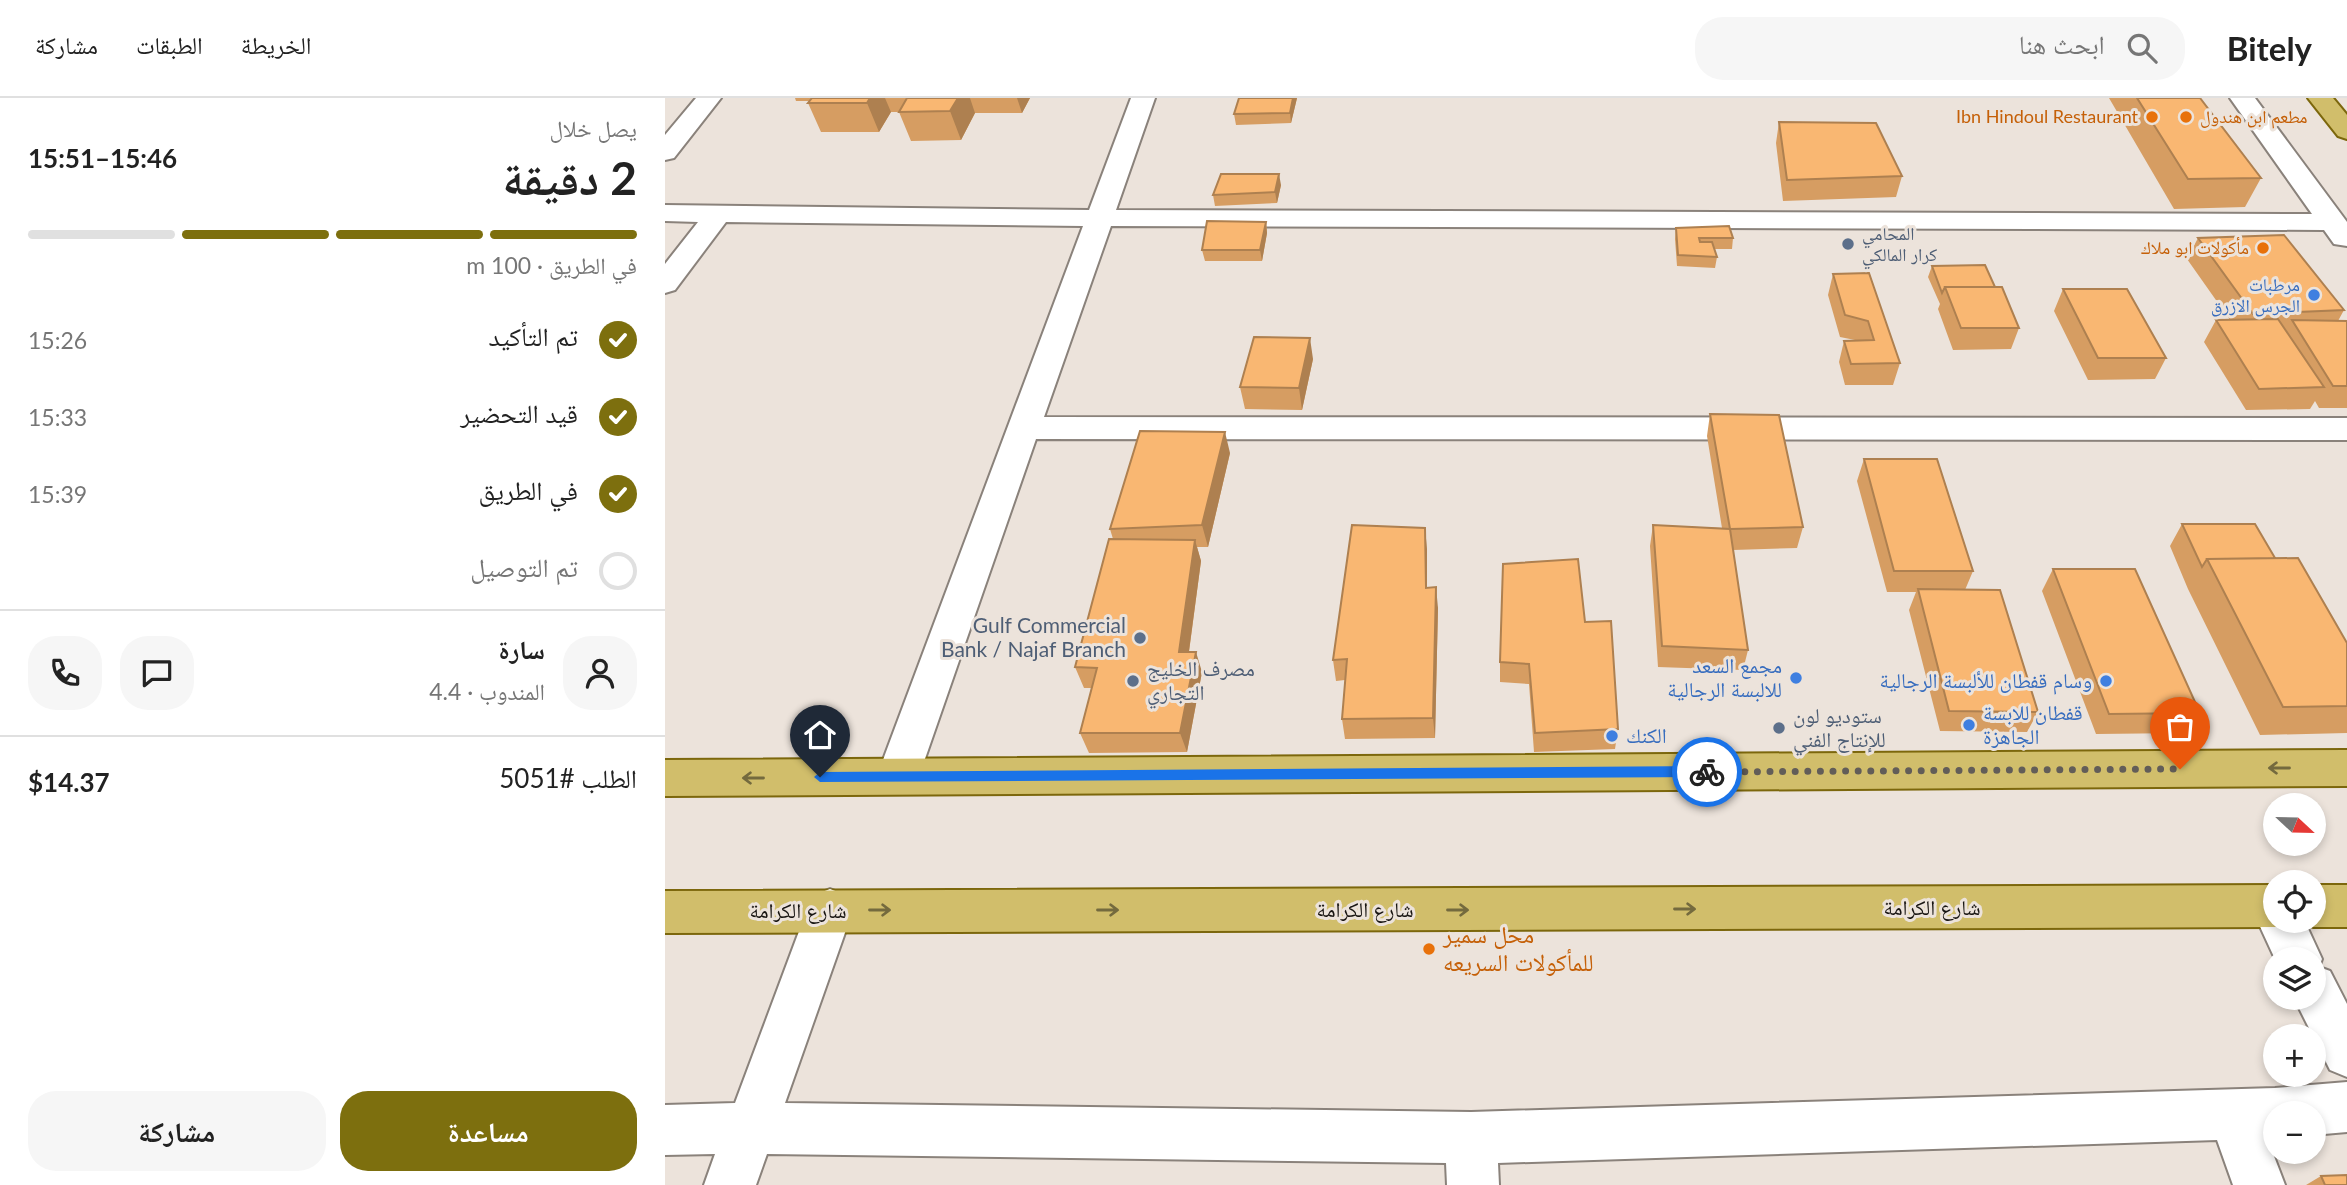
<!DOCTYPE html>
<html lang="ar">
<head>
<meta charset="utf-8">
<style>
	:root { --surface:#fff; --page:#f6f6f6; --text:#222; --muted:#767676; --line:#e0e0e0; --accent:#7d6f0e }
	body { margin:0; font-family:Lato,"Noto Naskh Arabic",sans-serif; background:var(--page); color:var(--text); direction:rtl; height:100vh; display:flex; flex-direction:column; font-size:26px; white-space:nowrap }
	* { box-sizing:border-box; margin:0 }
	p { font-size:23px; color:var(--muted) }
	.icon { flex:none; width:38px; height:38px; fill:none; stroke:currentColor; stroke-width:2; stroke-linecap:round; stroke-linejoin:round }
	.map { position:relative; flex:1; overflow:hidden; direction:ltr }
	.drawer { display:flex; flex-direction:column; background:var(--surface); width:665px }
	.drawer>* { flex:none }
	.needle { width:46px; rotate:112deg }
	.tools { position:absolute; left:1598px; top:695px; display:grid; gap:14px }
	.tools a { display:grid; place-items:center; width:63px; height:63px; border-radius:50%; background:var(--surface); box-shadow:0 4px 10px #0003; font-size:35px }
	.pin { position:absolute; display:grid; place-items:center; width:60px; height:60px; color:#fff; margin:-72px -30px; border-radius:50% 50% 50% 0; rotate:-45deg; box-shadow:0 0 7px #0007 }
	.pin .icon { rotate:45deg }
	.courier { position:absolute; display:grid; place-items:center; width:70px; height:70px; margin:-35px; border:5px solid #1a73e8; border-radius:50%; background:#fff; color:#222; box-shadow:0 2px 9px #0007 }
	.head em { font-style:normal; font-weight:700 }
	.head div { display:flex; flex-direction:column-reverse }
	.head { display:flex; align-items:center; justify-content:space-between; height:119px; padding:0 28px }
	h1 { font-size:46px; font-weight:700; line-height:52px }
	.bar { display:grid; grid-template-columns:repeat(4,1fr); gap:10px 7px; align-content:center; height:84px; padding:0 28px }
	.bar i { height:9px; border-radius:5px; background:var(--line) }
	.bar .on { background:var(--accent) }
	.bar p { grid-column:span 4 }
	.line { display:flex; align-items:center; gap:18px; padding:0 28px; border-top:2px solid var(--line) }
	.line div { flex:1 }
	.round { display:grid; place-items:center; flex:none; width:74px; height:74px; border-radius:28px; background:var(--page) }
	ol { padding:0 28px; list-style:none }
	li { display:flex; align-items:center; gap:21px; height:77px }
	li p { margin-inline-start:auto }
	li .icon { padding:7px; border-radius:50%; background:var(--accent); color:#fff; stroke-width:4 }
	li:last-child { color:var(--muted) }
	li i { width:38px; height:38px; border:4px solid var(--line); border-radius:50% }
	.primary-button { display:flex; gap:14px; margin-top:auto; padding:14px 28px }
	.primary-button a { flex:1; height:80px; border-radius:28px; background:var(--accent); color:#fff; font-size:28px; font-weight:700; line-height:80px; text-align:center }
	.primary-button a+a { background:var(--page); color:var(--text) }
	header { display:flex; align-items:center; gap:42px; box-sizing:border-box; height:98px; padding:0 35px; background:var(--surface); border-bottom:2px solid var(--line) }
	header strong { font-size:33px }
	nav { display:flex; gap:38px; margin-inline-start:auto; font-size:24px }
	.search { width:490px; height:63px; background:var(--page); display:flex; align-items:center; gap:18px; box-sizing:border-box; padding:0 24px; border-radius:28px; color:var(--muted); font-size:26px }
	main { display:flex; flex:1; min-height:0 }
	.map>svg:first-child { display:block }
	.lines { fill:none; stroke-linecap:round; stroke-linejoin:round }
	.street-casing { stroke:#8a827b; stroke-width:4 }
	.primary-casing { stroke:#7c670c; stroke-width:4 }
	.street { fill:#fff; fill-rule:evenodd }
	.primary { fill:#d1be6b; fill-rule:evenodd }
	.wall { fill:#d69d62 }
	.shaded-wall { fill:#ae8050 }
	.building { fill:#f9b772; stroke:#ae8050; stroke-width:2 }
	.oneway { stroke:#746a3e }
	.route { fill:#1a73e8 }
	.done { stroke:#625d58; stroke-width:7; stroke-dasharray:0 12.6 }
	.food-dot { fill:#e8710a; stroke:#ece3db; stroke-width:2.5 }
	.service-dot { fill:#5c6f8a; stroke:#ece3db; stroke-width:2.5 }
	.shop-dot { fill:#3f7fe0; stroke:#ece3db; stroke-width:2.5 }
	.labels { text-anchor:middle; stroke-width:6; stroke-linejoin:round; paint-order:stroke }
	.far-food-label { font-size:18px; fill:#c56008; stroke:#ece3db; text-anchor:end }
	.far-service-label { font-size:18px; fill:#4e5e75; stroke:#ece3db; text-anchor:start }
	.far-shop-label { font-size:18px; fill:#366cbe; stroke:#ece3db; text-anchor:end }
	.service-label { font-size:21px; fill:#4e5e75; stroke:#ece3db; text-anchor:start }
	.shop-label { font-size:21px; fill:#366cbe; stroke:#ece3db; text-anchor:end }
	.street-label { font-size:21px; fill:#181512; stroke:#ece3db }
	.near-food-label { font-size:24px; fill:#c56008; stroke:#ece3db; text-anchor:start }
</style>
</head>
<body>
<header>
<strong>Bitely</strong>
<div class="search"><svg class="icon" aria-label="search" viewBox="0 0 24 24"><circle cx="10" cy="10" r="6"/><path d="M15 15l6 6"/></svg>ابحث هنا</div>
<nav><a>الخريطة</a><a>الطبقات</a><a>مشاركة</a></nav>
</header>
<main>
<div class="map">
<svg width="1682" height="1087" viewBox="0 0 1682 1087">
	<rect width="100%" height="100%" fill="#ece3db"/>
	<g class="lines">
		<g class="street-casing">
			<path id="street" d="M31,0H56L9,60L0,62V37Z
				M466,0H490L451,112L1647,116L1565,0H1590L1682,124V148L1669,146L1659,132L446,128L379,319L1682,320V342L371,341L254,678L248,691L233,696L218,691L212,678L418,128L61,124L10,192L0,195V166L33,124L0,123V107L424,112Z
				M165,791L181,797L188,812L120,1005L806,1014L1610,990L1682,984V1034L1648,1037V1015H1610V1040H1602L1620,1087H1568L1552,1042L833,1065L834,1087H782L781,1065L102,1056L91,1087H39L50,1056L0,1057V1007L70,1005L142,812L149,797Z
				M1610,803V822H1639L1657,861L1654,869L1665,873L1682,906V979L1665,972L1629,900H1648V861H1610L1592,822L1599,807Z"/>
		</g>
		<g class="primary-casing">
			<path id="primary" d="M1643,0H1668L1682,17V41L1673,38Z
				M1682,652V688L0,698V662Z
				M1610,787V822H1626L1610,829L0,835V793Z
				M1648,787H1682V829H1648L1632,823L1648,822Z"/>
		</g>
		<use href="#street" class="street"/>
		<use href="#primary" class="primary"/>
	</g>
	<path class="wall" d="M130,0H365L357,15H310L296,42L246,43L234,14H226L214,34H156L143,5L144,3H131Z
		M632,0L626,25L571,27L569,16Z
		M1444,0H1535L1596,80L1580,109L1509,111Z
		M1114,24L1237,78L1231,99L1118,103L1111,45Z
		M616,87L612,105L550,108L548,97Z
		M601,124L602,135L597,163H540L537,152Z
		M1011,130L1068,140L1067,151H1049L1052,159L1050,170L1012,168L1010,141Z
		M1533,140L1679,212L1673,223H1682V310H1654L1650,303L1645,311L1581,312L1539,244L1551,222H1565L1522,161Z
		M1267,168L1330,189L1354,230L1346,251L1288,252L1273,211L1275,206L1263,179Z
		M1168,176L1235,265L1228,287H1180L1174,264L1179,243L1190,242L1175,239L1163,197Z
		M1398,191L1501,260L1490,281L1423,282L1389,213Z
		M648,261L637,312L580,311L575,289Z
		M1045,316L1138,429L1132,450L1068,452L1083,552L1078,572L993,569L985,448L988,427L1057,430L1042,338Z
		M565,355L543,449H532L536,463L524,554L537,574L522,654L424,655L415,635L427,590H419L410,569L448,441L445,431Z
		M1199,361L1308,473L1300,492L1373,614L1362,634L1275,633L1244,512L1251,494H1222L1192,383Z
		M1517,426L1610,460L1682,545V635L1595,637L1523,491L1505,448Z
		M762,451V490L773,510L770,640L680,641L677,621L680,582L671,583L668,562Z
		M1388,471L1535,615L1520,635L1431,636L1377,493Z
		M920,524L953,631L950,651L869,654L864,586L835,584V564Z
		M1656,1078L1682,1087H1641Z"/>
	<path class="shaded-wall" d="M205,0H220L226,14L214,34L202,5Z
		M293,0H305L310,15L296,42L285,13Z
		M352,0H365L357,15Z
		M628,0H632L626,25L625,15Z
		M614,76L616,87L612,105L610,94Z
		M601,124L602,135L597,163L595,152Z
		M645,240L648,261L637,312L634,290Z
		M560,334L565,355L543,449L537,427Z
		M760,430L762,451V511L761,490Z
		M530,442L536,463L521,575L514,554Z
		M771,489L773,510L770,640L768,620Z
		M531,554L537,574L522,654L515,635Z"/>
	<path class="building" d="M147,0H205L202,5H143Z
		M242,0H293L285,13L234,14Z
		M574,0H628L625,15L569,16Z
		M1472,0H1535L1596,80L1523,81Z
		M1114,24L1211,25L1237,78L1122,82Z
		M556,76H614L610,94L548,97Z
		M542,123L601,124L595,152H537Z
		M1064,128L1068,140H1034L1035,144H1047L1052,159L1013,157L1011,130Z
		M1619,137L1679,212L1588,216L1533,140Z
		M1320,167L1330,189H1280L1277,195L1267,168Z
		M1204,175L1235,265L1186,266L1179,243L1209,242L1203,223L1180,217L1168,176Z
		M1280,189H1337L1354,230H1296Z
		M1398,191H1462L1501,260H1433Z
		M1613,221L1659,289L1594,291L1551,222Z
		M1627,222L1682,223V288H1668Z
		M589,239L645,240L634,290L575,289Z
		M1045,316L1114,317L1138,429L1065,431Z
		M475,333L560,334L537,427L445,431Z
		M1199,361H1272L1308,473H1229Z
		M1517,426H1590L1610,460L1542,461L1537,469Z
		M687,427L760,430L761,490L771,489L768,620L677,621L682,561L668,562Z
		M988,427L1065,431L1083,552L997,548Z
		M444,441L530,442L514,554H531L515,635H415L432,570L410,569Z
		M1633,460L1682,545V608L1618,609L1542,461Z
		M913,461L920,524L946,523L953,631L870,635L864,566L835,564L838,466Z
		M1388,471H1470L1535,615L1444,616Z
		M1253,491L1335,492L1373,614L1284,613Z
		M1682,1077V1087H1660L1656,1078Z"/>
	<defs><path id="oneway-shaft" d="M-6 0H5M1.5-3L5.5 0L1.5 3" fill="none" stroke-width="1.6" stroke-linecap="round" stroke-linejoin="round" transform="scale(1.75)"/></defs>
	<g class="oneway">
		<use href="#oneway-shaft" transform="translate(1614 670) rotate(180)"/>
		<use href="#oneway-shaft" transform="translate(88 680) rotate(180)"/>
		<use href="#oneway-shaft" transform="translate(1020 811)"/>
		<use href="#oneway-shaft" transform="translate(215 812)"/>
		<use href="#oneway-shaft" transform="translate(443 812)"/>
		<use href="#oneway-shaft" transform="translate(793 812)"/>
	</g>
	<path class="route" d="M1042,668L1048,674L1042,679L155,684L149,679L155,674Z"/>
	<g class="lines">
		<path class="done" d="M1042,674L1515,671"/>
	</g>
	<g class="food-dot">
		<circle cx="1487" cy="19" r="7"/>
		<circle cx="1521" cy="19" r="7"/>
		<circle cx="1598" cy="150" r="7"/>
		<circle cx="764" cy="851" r="7"/>
	</g>
	<g class="service-dot">
		<circle cx="1183" cy="146" r="7"/>
		<circle cx="475" cy="540" r="7"/>
		<circle cx="468" cy="583" r="7"/>
		<circle cx="1114" cy="630" r="7"/>
	</g>
	<g class="shop-dot">
		<circle cx="1649" cy="197" r="7"/>
		<circle cx="1131" cy="580" r="7"/>
		<circle cx="1441" cy="583" r="7"/>
		<circle cx="1304" cy="627" r="7"/>
		<circle cx="947" cy="638" r="7"/>
	</g>
	<g class="labels">
		<g class="far-food-label">
			<text x="1473" y="25">Ibn Hindoul Restaurant</text>
			<text x="1535" y="25" text-anchor="start">مطعم ابن هندول</text>
			<text x="1584" y="156">مأكولات ابو ملاك</text>
		</g>
		<g class="far-service-label">
			<text x="1197" y="142">المحامي<tspan x="1197" dy="21">كرار المالكي</tspan></text>
		</g>
		<g class="far-shop-label">
			<text x="1635" y="193">مرطبات<tspan x="1635" dy="21">الجرس الازرق</tspan></text>
		</g>
		<g class="service-label">
			<text x="461" y="535" text-anchor="end">Gulf Commercial<tspan x="461" dy="24">Bank / Najaf Branch</tspan></text>
			<text x="482" y="578">مصرف الخليج<tspan x="482" dy="24">التجاري</tspan></text>
			<text x="1128" y="625">ستوديو لون<tspan x="1128" dy="24">للإنتاج الفني</tspan></text>
		</g>
		<g class="shop-label">
			<text x="1117" y="575">مجمع السعد<tspan x="1117" dy="24">للالبسة الرجالية</tspan></text>
			<text x="1427" y="590">وسام قفطان للألبسة الرجالية</text>
			<text x="1318" y="622" text-anchor="start">قفطان للابسة<tspan x="1318" dy="24">الجاهزة</tspan></text>
			<text x="961" y="645" text-anchor="start">الكنك</text>
		</g>
		<g class="street-label">
			<text x="1267" y="817">شارع الكرامة</text>
			<text x="700" y="819">شارع الكرامة</text>
			<text x="133" y="820">شارع الكرامة</text>
		</g>
		<g class="near-food-label">
			<text x="778" y="845">محل سمير<tspan x="778" dy="28">للمأكولات السريعه</tspan></text>
		</g>
	</g>
</svg>
<div class="tools">
<a><svg class="needle" viewBox="-14 -14 28 28"><path d="M0-13l5 13h-10z" fill="#e53935"/><path d="M0 13l5-13h-10z" fill="#767676"/></svg></a>
<a><svg class="icon" aria-label="locate" viewBox="0 0 24 24"><circle cx="12" cy="12" r="6"/><path d="M12 2v4M12 18v4M2 12h4M18 12h4"/></svg></a>
<a><svg class="icon" aria-label="layers" viewBox="0 0 24 24"><path d="M12 4l9 5-9 5-9-5zM3 14l9 5 9-5"/></svg></a>
<a>+</a>
<a>−</a>
</div>
<div class="pin" style="left:1515px;top:671px;background:#ea580c"><svg class="icon" aria-label="bag" viewBox="0 0 24 24"><path d="M5 8h14l-1 12H6zM9 8a3 3 0 0 1 6 0"/></svg></div>
<div class="pin" style="left:155px;top:679px;background:#1f2937"><svg class="icon" aria-label="home" viewBox="0 0 24 24"><path d="M3 11l9-7 9 7M6 9v11h12V9"/></svg></div>
<div class="courier" style="left:1042px;top:674px"><svg class="icon" aria-label="bike" viewBox="0 0 24 24"><circle cx="6" cy="16" r="4"/><circle cx="18" cy="16" r="4"/><path d="M6 16l4-8h5l3 8M10 8l3 8H6M13 5h3"/></svg></div>
</div>
<section class="drawer">
<div class="head"><div><h1>2 دقيقة</h1><p>يصل خلال</p></div><em>15:46–15:51</em></div>
<div class="bar"><i class="on"></i><i class="on"></i><i class="on"></i><i></i><p>في الطريق · 100 m</p></div>
<ol>
<li><svg class="icon" aria-label="check" viewBox="0 0 24 24"><path d="M5 12l5 5 9-10"/></svg>تم التأكيد<p>15:26</p></li>
<li><svg class="icon" aria-label="check" viewBox="0 0 24 24"><path d="M5 12l5 5 9-10"/></svg>قيد التحضير<p>15:33</p></li>
<li><svg class="icon" aria-label="check" viewBox="0 0 24 24"><path d="M5 12l5 5 9-10"/></svg>في الطريق<p>15:39</p></li>
<li><i></i>تم التوصيل</li>
</ol>
<div class="line" style="height:126px"><a class="round"><svg class="icon" aria-label="person" viewBox="0 0 24 24"><circle cx="12" cy="8" r="4"/><path d="M4 21q1-7 8-7t8 7"/></svg></a><div><b>سارة</b><p>المندوب · 4.4</p></div><a class="round"><svg class="icon" aria-label="chat" viewBox="0 0 24 24"><path d="M4 5h16v11H9l-5 4z"/></svg></a><a class="round"><svg class="icon" aria-label="phone" viewBox="0 0 24 24"><path d="M5 4h4l2 5-3 2q2 4 5 5l2-3 5 2v4C11 20 4 13 5 4z"/></svg></a></div>
<div class="line" style="height:91px"><div>الطلب #5051</div><b>$14.37</b></div>
<div class="primary-button"><a>مساعدة</a><a>مشاركة</a></div>
</section>
</main>
</body>
</html>
